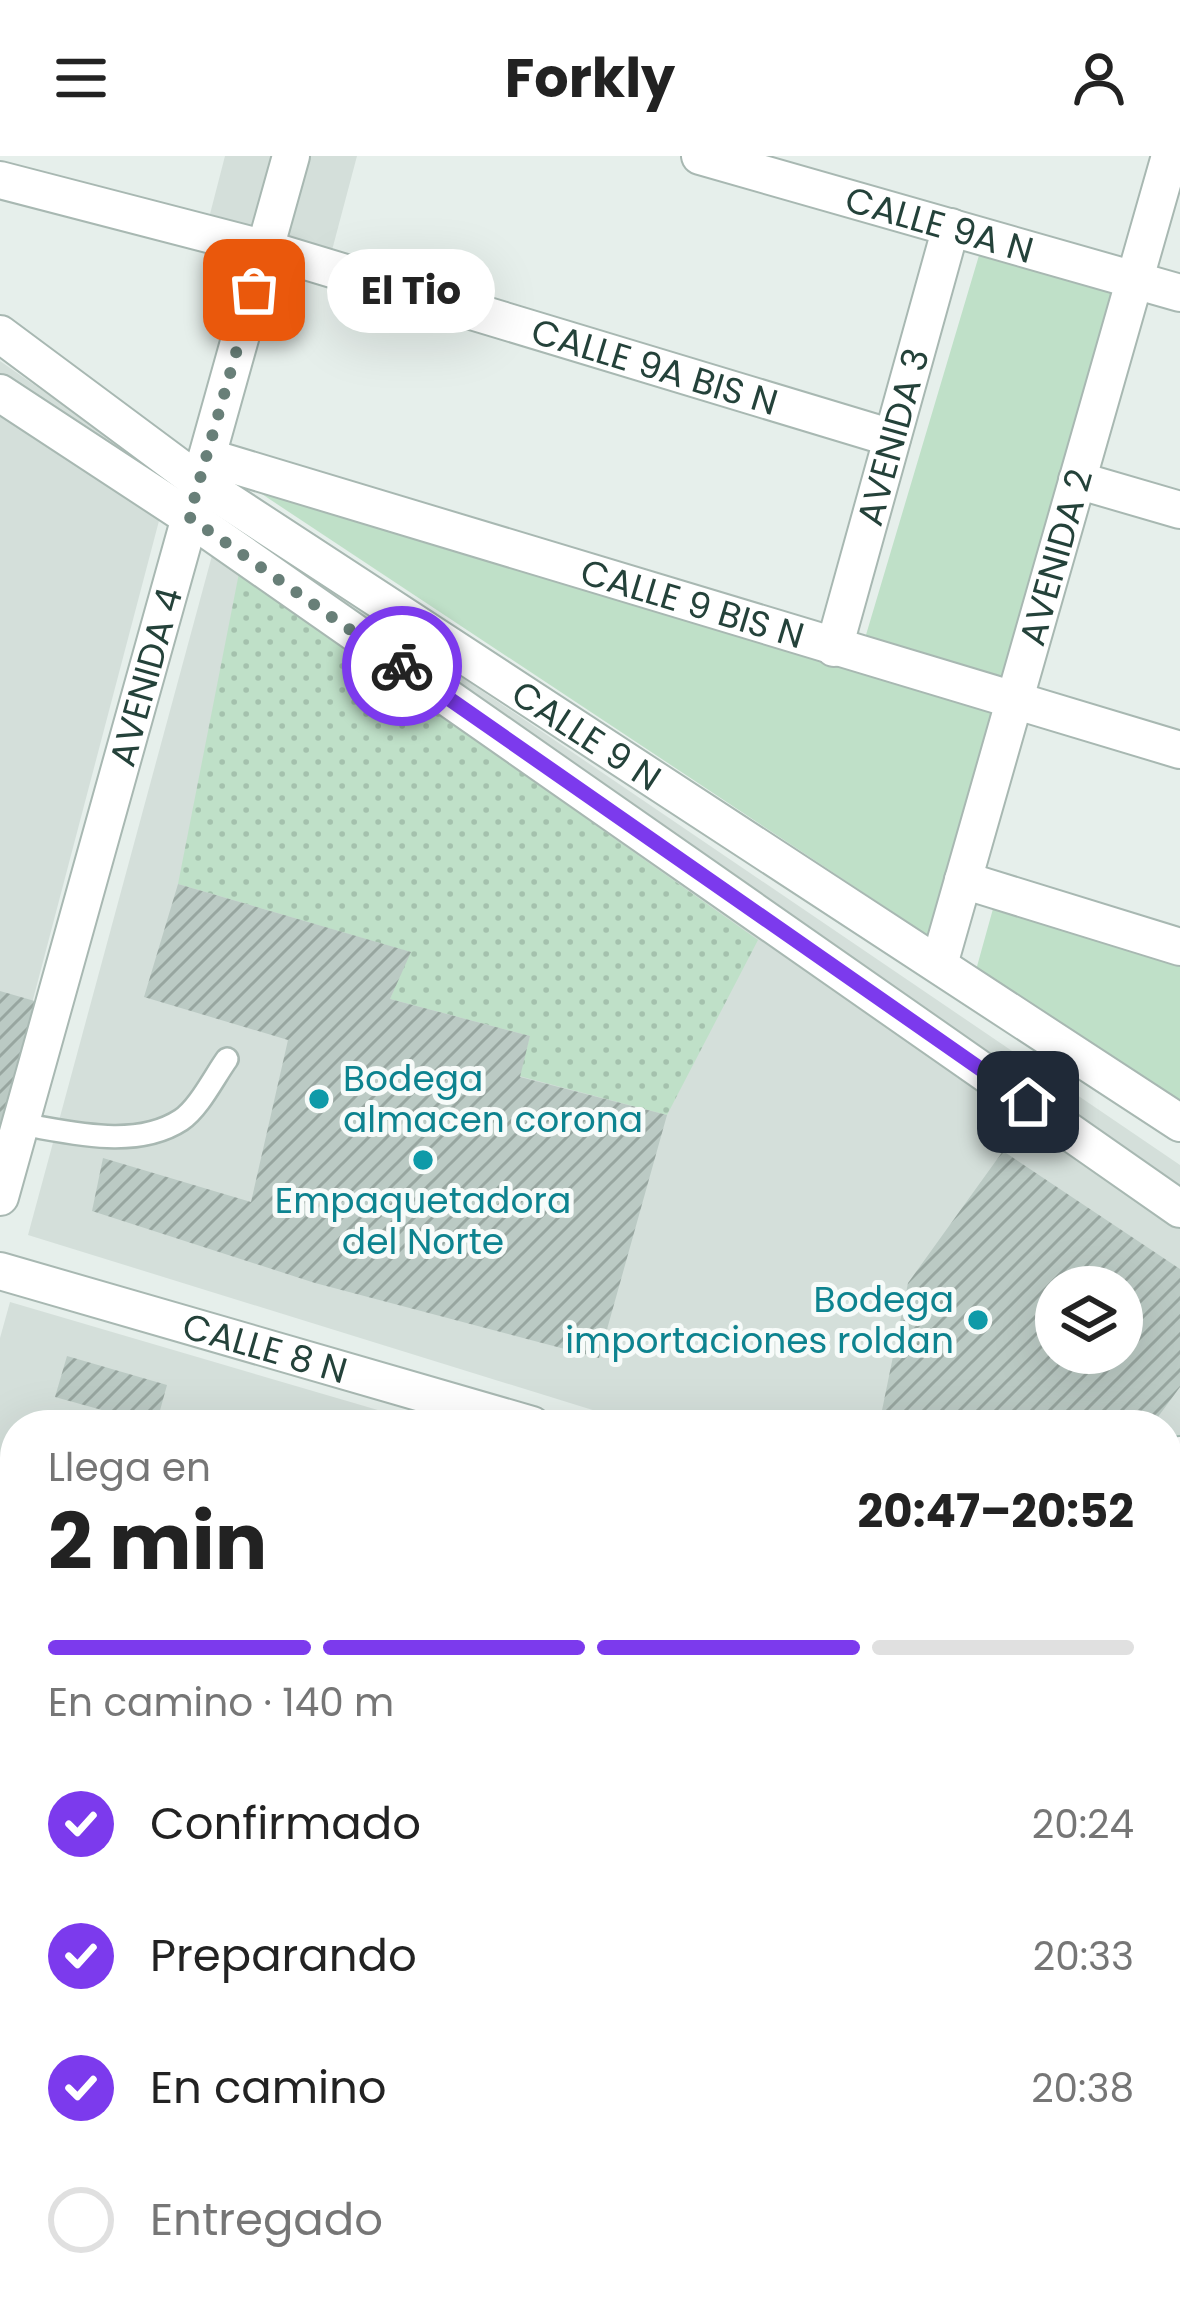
<!DOCTYPE html>
<html lang="es">
<head>
<meta charset="utf-8">
<style>
	:root { --surface:#fff; --page:#f6f6f6; --text:#222; --muted:#767676; --line:#e0e0e0; --accent:#7c3aed }
	body { margin:0; font-family:Poppins,sans-serif; background:var(--page); color:var(--text); height:100vh; display:flex; flex-direction:column; font-size:45px; white-space:nowrap }
	* { box-sizing:border-box; margin:0 }
	p { font-size:39px; color:var(--muted) }
	.icon { flex:none; width:66px; height:66px; fill:none; stroke:currentColor; stroke-width:2; stroke-linecap:round; stroke-linejoin:round }
	.map { position:relative; flex:1; overflow:hidden }
	.drawer { position:absolute; left:0px; top:1254px; width:1182px; height:903px; display:flex; flex-direction:column; background:var(--surface); border-radius:48px 48px 0 0; box-shadow:0 12px 48px #0002 }
	.drawer>* { flex:none }
	.tools { position:absolute; left:1035px; top:1110px; display:grid; gap:24px }
	.tools a { display:grid; place-items:center; width:108px; height:108px; border-radius:50%; background:var(--surface); box-shadow:0 12px 48px #0002; font-size:60px }
	.pin { position:absolute; display:grid; place-items:center; width:102px; height:102px; color:#fff; margin:-51px; border-radius:24px; box-shadow:0 6px 18px #0006 }
	.courier { position:absolute; display:grid; place-items:center; width:120px; height:120px; margin:-60px; border:9px solid #7c3aed; border-radius:50%; background:#fff; color:#222; box-shadow:0 3px 15px #0007 }
	.bubble { position:absolute; height:84px; border-radius:42px; background:var(--surface); box-shadow:0 12px 48px #0002; font-size:39px; font-weight:700; line-height:84px; text-align:center }
	.headline em { font-style:normal; font-weight:700 }
	.headline div { display:flex; flex-direction:column-reverse }
	.headline { display:flex; align-items:center; justify-content:space-between; height:204px; padding:0 48px }
	h1 { font-size:78px; font-weight:700; line-height:90px }
	.bar { display:grid; grid-template-columns:repeat(4,1fr); gap:18px 12px; align-content:center; height:144px; padding:0 48px }
	.bar i { height:15px; border-radius:9px; background:var(--line) }
	.bar .selected { background:var(--accent) }
	.bar p { grid-column:span 4 }
	ol { padding:0 48px; list-style:none }
	li { display:flex; align-items:center; gap:36px; height:132px }
	li p { margin-inline-start:auto }
	li .icon { padding:12px; border-radius:50%; background:var(--accent); color:#fff; stroke-width:4 }
	li:last-child { color:var(--muted) }
	li i { width:66px; height:66px; border:6px solid var(--line); border-radius:50% }
	header { display:flex; justify-content:space-between; align-items:center; height:156px; padding:0 48px; background:var(--surface); font-size:54px; font-weight:700 }
	.map>svg:first-child { display:block }
	.built { fill:#d4dfda; fill-rule:evenodd }
	.grass { fill:url(#grass-dots) }
	.green { fill:#bfe0c8 }
	.lines { fill:none; stroke-linecap:round; stroke-linejoin:round }
	.canal { stroke:#8ec9d4; stroke-width:39 }
	.building { fill:url(#building-hatch); fill-rule:evenodd }
	.lane-casing { stroke:#a8b8b2; stroke-width:26 }
	.street-casing { stroke:#a8b8b2; stroke-width:40 }
	.secondary-casing { stroke:#a4bbb3; stroke-width:40 }
	.lane { stroke:#fff; stroke-width:21 }
	.street { stroke:#fff; stroke-width:36 }
	.secondary { stroke:#fff; stroke-width:36 }
	.done { stroke:#687f78; stroke-width:12; stroke-dasharray:0 21.6 }
	.route { stroke:#7c3aed; stroke-width:15 }
	.culture-dot { fill:#0f9aa8; stroke:#f7fbf9; stroke-width:4.5 }
	.labels { text-anchor:middle; stroke-width:10; stroke-linejoin:round; paint-order:stroke }
	.street-label { font-size:36px; fill:#24423a; stroke:#f7fbf9 }
	.culture-label { font-size:36px; fill:#0d838f; stroke:#f7fbf9; text-anchor:start }
</style>
</head>
<body>
<header><svg class="icon" aria-label="menu" viewBox="0 0 24 24"><path d="M4 6h16M4 12h16M4 18h16"/></svg>Forkly<svg class="icon" aria-label="person" viewBox="0 0 24 24"><circle cx="12" cy="8" r="4"/><path d="M4 21q1-7 8-7t8 7"/></svg></header>
<div class="map">
<svg width="1180" height="2155" viewBox="0 0 1180 2155">
	<defs>
		<pattern id="grass-dots" width="8" height="8" patternUnits="userSpaceOnUse" patternTransform="scale(3)"><rect width="8" height="8" fill="#bfe0c8"/><path d="M2 2h.1M6 6h.1" fill="none" stroke="#a4c1ad" stroke-width="1.8" stroke-linecap="round"/></pattern>
		<pattern id="building-hatch" width="6" height="6" patternUnits="userSpaceOnUse" patternTransform="scale(3)"><rect width="6" height="6" fill="#bbcac4"/><path d="M-1 1l2-2M0 6l6-6M5 7l2-2" fill="none" stroke="#98a6a0"/></pattern>
	</defs>
	<rect width="100%" height="100%" fill="#e6efeb"/>
	<path class="built" d="M225,0H357L331,98L210,58Z
		M0,205L170,323L0,969Z
		M223,359L1180,1009V1311L1167,1329V1269H641L28,1079ZM1056,1131H1122V1197H1056Z
		M10,1146L429,1269H15V2142H522L512,2155H0V1182Z"/>
	<path class="grass" d="M239,417L758,784L667,959L519,920L530,880L390,843L410,796L178,728Z"/>
	<path class="green" d="M980,96L1131,131L935,784L215,307L863,489Z
		M996,742L1180,800V945L976,814Z"/>
	<g class="lines">
		<path class="canal" d="M1167,1625L1180,1605
			M806,2155L816,2142"/>
	</g>
	<path class="building" d="M178,728L411,796L390,843L530,880L520,921L667,959L599,1202L315,1127L92,1055L103,1002L251,1046L288,884L144,841Z
		M0,835L45,848L0,993Z
		M1003,995L1180,1113V1231L1152,1269H879L908,1127ZM1056,1131H1122V1197H1056Z
		M67,1200L167,1229L156,1269L55,1241Z
		M263,1260L290,1268L289,1269H261Z
		M0,1310L15,1314V1396L0,1392Z
		M0,1402L15,1406V1575L0,1571Z
		M76,2142H121L111,2155H66Z"/>
	<g class="lines">
		<g class="lane-casing">
			<path id="lane" d="M20,968C70,976 135,994 181,964C199,952 214,921 227,903"/>
		</g>
		<g class="street-casing">
			<g id="street">
				<path id="s1" d="M700,0L1180,137"/>
				<path id="s2" d="M0,24L266,93L892,282"/>
				<path id="s3" d="M0,178L199,326L1180,967"/>
				<path d="M0,237L189,361L1180,1053"/>
				<path id="s4" d="M207,301L1180,594"/>
				<path d="M1077,324L1180,354"/>
				<path id="s5" d="M834,492L951,71"/>
				<path d="M963,724L1180,791"/>
				<path id="s6" d="M940,805L1170,0"/>
				<path id="s7" d="M0,1041L291,0"/>
				<path id="s8" d="M0,1115L532,1269"/>
				<path d="M1167,1839H1180"/>
				<path d="M1167,2092H1180"/>
			</g>
		</g>
		<g class="secondary-casing">
			<path id="secondary" d="M1167,1317L1180,1299
				M1167,1681L1180,1661
				M522,2155L533,2142
				M851,2155L861,2142"/>
		</g>
		<use href="#lane" class="lane"/>
		<use href="#street" class="street"/>
		<use href="#secondary" class="secondary"/>
	</g>
	<g class="lines">
		<path class="done" d="M254,134L189,361L402,510"/>
		<path class="route" d="M402,510L1028,946"/>
	</g>
	<g class="culture-dot">
		<circle cx="319" cy="943" r="12"/>
		<circle cx="423" cy="1004" r="12"/>
		<circle cx="978" cy="1164" r="12"/>
	</g>
	<g class="labels">
		<g class="street-label">
			<text dy="13" stroke="none"><textPath href="#s1" startOffset="249">CALLE 9A N</textPath></text>
			<text dy="13" stroke="none"><textPath href="#s2" startOffset="681">CALLE 9A BIS N</textPath></text>
			<text dy="13" stroke="none"><textPath href="#s5" startOffset="219">AVENIDA 3</textPath></text>
			<text dy="13" stroke="none"><textPath href="#s6" startOffset="420">AVENIDA 2</textPath></text>
			<text dy="13" stroke="none"><textPath href="#s4" startOffset="507">CALLE 9 BIS N</textPath></text>
			<text dy="13" stroke="none"><textPath href="#s7" startOffset="540">AVENIDA 4</textPath></text>
			<text dy="13" stroke="none"><textPath href="#s3" startOffset="711">CALLE 9 N</textPath></text>
			<text dy="13" stroke="none"><textPath href="#s8" startOffset="276">CALLE 8 N</textPath></text>
		</g>
		<g class="culture-label">
			<text x="343" y="935">Bodega<tspan x="343" dy="41">almacen corona</tspan></text>
			<text x="423" y="1057" text-anchor="middle">Empaquetadora<tspan x="423" dy="41">del Norte</tspan></text>
			<text x="954" y="1156" text-anchor="end">Bodega<tspan x="954" dy="41">importaciones roldan</tspan></text>
		</g>
	</g>
</svg>
<div class="tools">
<a><svg class="icon" aria-label="layers" viewBox="0 0 24 24"><path d="M12 4l9 5-9 5-9-5zM3 14l9 5 9-5"/></svg></a>
</div>
<div class="pin" style="left:254px;top:134px;background:#ea580c"><svg class="icon" aria-label="bag" viewBox="0 0 24 24"><path d="M5 8h14l-1 12H6zM9 8a3 3 0 0 1 6 0"/></svg></div>
<div class="pin" style="left:1028px;top:946px;background:#1f2937"><svg class="icon" aria-label="home" viewBox="0 0 24 24"><path d="M3 11l9-7 9 7M6 9v11h12V9"/></svg></div>
<div class="courier" style="left:402px;top:510px"><svg class="icon" aria-label="bike" viewBox="0 0 24 24"><circle cx="6" cy="16" r="4"/><circle cx="18" cy="16" r="4"/><path d="M6 16l4-8h5l3 8M10 8l3 8H6M13 5h3"/></svg></div>
<div class="bubble" style="left:327px;top:93px;width:168px">El Tio</div>
<section class="drawer">
<div class="headline"><div><h1>2 min</h1><p>Llega en</p></div><em>20:47–20:52</em></div>
<div class="bar"><i class="selected"></i><i class="selected"></i><i class="selected"></i><i></i><p>En camino · 140 m</p></div>
<ol>
<li><svg class="icon" aria-label="check" viewBox="0 0 24 24"><path d="M5 12l5 5 9-10"/></svg>Confirmado<p>20:24</p></li>
<li><svg class="icon" aria-label="check" viewBox="0 0 24 24"><path d="M5 12l5 5 9-10"/></svg>Preparando<p>20:33</p></li>
<li><svg class="icon" aria-label="check" viewBox="0 0 24 24"><path d="M5 12l5 5 9-10"/></svg>En camino<p>20:38</p></li>
<li><i></i>Entregado</li>
</ol>
</section>
</div>
</body>
</html>
